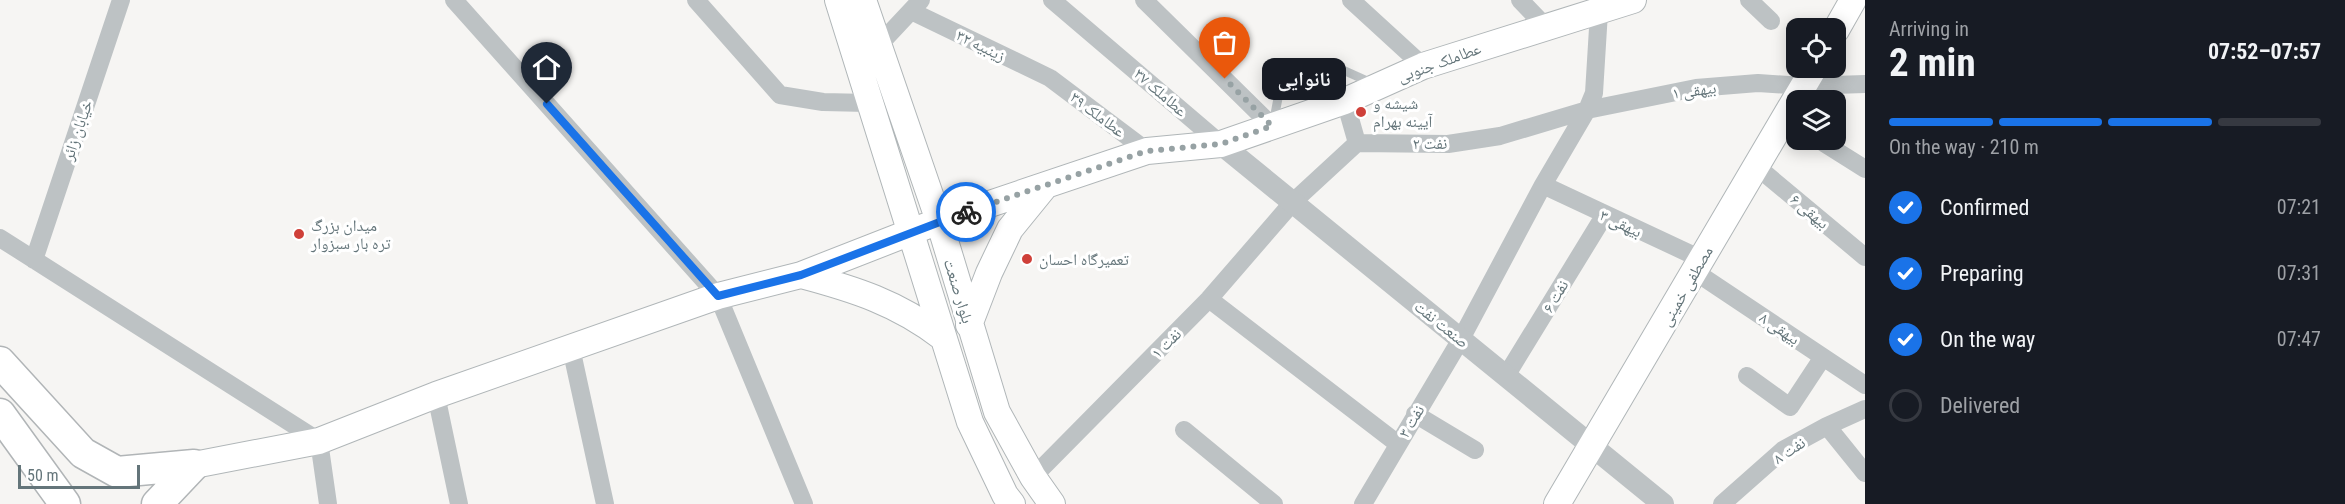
<!DOCTYPE html>
<html lang="en">
<head>
<meta charset="utf-8">
<style>
	:root { --surface:#171b24; --page:#20242c; --text:#f1f3f6; --muted:#9ea1a6; --line:#363941; --accent:#1a73e8 }
	body { margin:0; font-family:"Roboto Condensed","Noto Naskh Arabic",sans-serif; background:var(--page); color:var(--text); height:100vh; display:flex; flex-direction:column; font-size:22px; white-space:nowrap }
	* { box-sizing:border-box; margin:0 }
	p { font-size:20px; color:var(--muted) }
	.icon { flex:none; width:33px; height:33px; fill:none; stroke:currentColor; stroke-width:2; stroke-linecap:round; stroke-linejoin:round }
	.map { position:relative; flex:1; overflow:hidden }
	.sheet { display:flex; flex-direction:column; background:var(--surface); width:480px }
	.sheet>* { flex:none }
	.fabs { position:absolute; left:1786px; top:18px; display:grid; gap:12px }
	.fabs a { display:grid; place-items:center; width:60px; height:60px; border-radius:12px; background:var(--surface); box-shadow:0 3px 15px #0003; font-size:30px }
	.scale { position:absolute; left:18px; bottom:15px; width:122px; box-sizing:border-box; padding-left:6px; border:3px solid #64757a; border-top:0; font-size:16px; line-height:21px; white-space:nowrap; color:#64757a; -webkit-text-stroke:4px #fff; paint-order:stroke }
	.pin { position:absolute; display:grid; place-items:center; width:51px; height:51px; color:#fff; margin:-62px -26px; border-radius:50% 50% 50% 0; rotate:-45deg; box-shadow:0 0 6px #0007 }
	.pin .icon { rotate:45deg }
	.courier { position:absolute; display:grid; place-items:center; width:60px; height:60px; margin:-30px; border:4px solid #1a73e8; border-radius:50%; background:#fff; color:#222; box-shadow:0 2px 8px #0007 }
	.bubble { position:absolute; height:42px; border-radius:12px; background:var(--surface); box-shadow:0 3px 15px #0003; font-size:20px; font-weight:700; line-height:42px; text-align:center }
	.head em { font-style:normal; font-weight:700 }
	.head div { display:flex; flex-direction:column-reverse }
	.head { display:flex; align-items:center; justify-content:space-between; height:102px; padding:0 24px }
	h1 { font-size:39px; font-weight:700; line-height:45px }
	.bar { display:grid; grid-template-columns:repeat(4,1fr); gap:9px 6px; align-content:center; height:72px; padding:0 24px }
	.bar i { height:8px; border-radius:4px; background:var(--line) }
	.bar .current { background:var(--accent) }
	.bar p { grid-column:span 4 }
	ol { padding:0 24px; list-style:none }
	li { display:flex; align-items:center; gap:18px; height:66px }
	li p { margin-inline-start:auto }
	li .icon { padding:6px; border-radius:50%; background:var(--accent); color:#fff; stroke-width:4 }
	li:last-child { color:var(--muted) }
	li i { width:33px; height:33px; border:3px solid var(--line); border-radius:50% }
	main { display:flex; flex:1; min-height:0 }
	.map>svg:first-child { display:block }
	.lines { fill:none; stroke-linecap:round; stroke-linejoin:round }
	.secondary-casing { stroke:#b0b6b8; stroke-width:28 }
	.trunk-casing { stroke:#b1b5b7; stroke-width:33 }
	.service { stroke:#bdc2c4; stroke-width:9 }
	.minor { stroke:#bdc2c4; stroke-width:18 }
	.tertiary { stroke:#bdc2c4; stroke-width:22 }
	.secondary { stroke:#fff; stroke-width:26 }
	.trunk { stroke:#fff; stroke-width:30 }
	.done { stroke:#97a2a4; stroke-width:6; stroke-dasharray:0 10.8 }
	.route { stroke:#1a73e8; stroke-width:8 }
	.poi-dot { fill:#cf4039; stroke:#fff; stroke-width:2 }
	.labels { text-anchor:middle; stroke-width:6; stroke-linejoin:round; paint-order:stroke }
	.street-label { font-size:16px; fill:#64757a; stroke:#fff }
	.poi-label { font-size:16px; fill:#64757a; stroke:#fff; text-anchor:start }
</style>
</head>
<body>
<main>
<div class="map">
<svg width="1865" height="504" viewBox="0 0 1865 504">
	<rect width="100%" height="100%" fill="#f6f5f3"/>
	<g class="lines">
		<g class="secondary-casing">
			<path id="secondary" d="M838,0L970,422L1005,495L1012,504
				M863,0L939,221L997,412L1033,477L1052,504
				M1836,30L1853,0
				M801,275C854,289 898,303 942,337
				M969,325L989,273L1010,229L1045,186
				M194,465L319,441L436,395L718,296L801,275L939,221L1147,151L1221,144L1345,101L1423,66L1633,0
				M1557,504L1814,68"/>
		</g>
		<g class="trunk-casing">
			<path id="trunk" d="M0,362L83,453L117,472L194,465
				M0,414L65,504
				M157,504L194,465"/>
		</g>
		<path class="service" d="M1273,124L1281,83L1303,65L1334,66L1374,84"/>
		<path class="minor" d="M454,0L718,296L804,504
			M696,0L780,95L823,102L868,103
			M1052,0L1221,144
			M1144,0L1272,126
			M1351,0L1423,66
			M1520,0L1545,26
			M1749,0L1771,21
			M911,11L1050,78L1147,151
			M878,46L921,0
			M1345,101L1357,143
			M1819,140L1865,169
			M1756,166L1865,257
			M1543,185L1701,259
			M0,238L319,441L328,504
			M34,260L121,0
			M1694,271L1865,385
			M1209,299L1398,444
			M571,348L605,504
			M1506,376L1604,216
			M1747,376L1790,407L1823,357
			M436,395L459,504
			M1415,414L1475,450
			M1827,426L1865,473
			M1184,430L1274,504
			M1033,477L1209,299L1293,202L1357,143L1448,144L1500,136L1587,110L1696,88L1758,83L1803,86L1865,84
			M1363,504L1461,339L1543,185L1587,110L1594,93L1599,12
			M1722,504L1783,450L1827,426L1865,409"/>
		<path class="tertiary" d="M1221,144L1663,504"/>
		<use href="#secondary" class="secondary"/>
		<use href="#trunk" class="trunk"/>
	</g>
	<g class="lines">
		<path class="done" d="M966,212L1147,151L1221,144L1272,126L1225,79"/>
		<path class="route" d="M547,104L718,296L801,275L966,212"/>
	</g>
	<g class="poi-dot">
		<circle cx="1361" cy="112" r="6"/>
		<circle cx="299" cy="234" r="6"/>
		<circle cx="1027" cy="259" r="6"/>
	</g>
	<g class="labels">
		<g class="street-label">
			<text transform="translate(981 45) rotate(26)" y="6">زینبیه ۳۲</text>
			<text transform="translate(1439 62) rotate(-20)" y="6">عطاملک جنوبی</text>
			<text transform="translate(1694 90) rotate(-8)" y="6">بیهقی ۱</text>
			<text transform="translate(1161 92) rotate(41)" y="6">عطاملک ۳۷</text>
			<text transform="translate(1098 114) rotate(37)" y="6">عطاملک ۳۹</text>
			<text transform="translate(77 130) rotate(-71)" y="6">خیابان زائر</text>
			<text transform="translate(1430 143) rotate(-1)" y="6">نفت ۲</text>
			<text transform="translate(1810 211) rotate(40)" y="6">بیهقی ۶</text>
			<text transform="translate(1621 223) rotate(25)" y="6">بیهقی ۳</text>
			<text transform="translate(1686 286) rotate(-60)" y="6">مصطفی خمینی</text>
			<text transform="translate(959 291) rotate(73)" y="6">بلوار صنعت</text>
			<text transform="translate(1555 296) rotate(-59)" y="6">نفت ۶</text>
			<text transform="translate(1442 324) rotate(39)" y="6">صنعت نفت</text>
			<text transform="translate(1780 328) rotate(34)" y="6">بیهقی ۸</text>
			<text transform="translate(1166 343) rotate(-45)" y="6">نفت ۱</text>
			<text transform="translate(1411 421) rotate(-59)" y="6">نفت ۳</text>
			<text transform="translate(1789 450) rotate(-34)" y="6">نفت ۸</text>
		</g>
		<g class="poi-label">
			<text x="1373" y="109">شیشه و<tspan x="1373" dy="18">آیینه بهرام</tspan></text>
			<text x="311" y="231">میدان بزرگ<tspan x="311" dy="18">تره بار سبزوار</tspan></text>
			<text x="1039" y="265">تعمیرگاه احسان</text>
		</g>
	</g>
</svg>
<div class="fabs">
<a><svg class="icon" aria-label="locate" viewBox="0 0 24 24"><circle cx="12" cy="12" r="6"/><path d="M12 2v4M12 18v4M2 12h4M18 12h4"/></svg></a>
<a><svg class="icon" aria-label="layers" viewBox="0 0 24 24"><path d="M12 4l9 5-9 5-9-5zM3 14l9 5 9-5"/></svg></a>
</div>
<div class="scale">50 m</div>
<div class="pin" style="left:1225px;top:79px;background:#ea580c"><svg class="icon" aria-label="bag" viewBox="0 0 24 24"><path d="M5 8h14l-1 12H6zM9 8a3 3 0 0 1 6 0"/></svg></div>
<div class="pin" style="left:547px;top:104px;background:#1f2937"><svg class="icon" aria-label="home" viewBox="0 0 24 24"><path d="M3 11l9-7 9 7M6 9v11h12V9"/></svg></div>
<div class="courier" style="left:966px;top:212px"><svg class="icon" aria-label="bike" viewBox="0 0 24 24"><circle cx="6" cy="16" r="4"/><circle cx="18" cy="16" r="4"/><path d="M6 16l4-8h5l3 8M10 8l3 8H6M13 5h3"/></svg></div>
<div class="bubble" style="left:1262px;top:58px;width:84px">نانوایی</div>
</div>
<section class="sheet">
<div class="head"><div><h1>2 min</h1><p>Arriving in</p></div><em>07:52–07:57</em></div>
<div class="bar"><i class="current"></i><i class="current"></i><i class="current"></i><i></i><p>On the way · 210 m</p></div>
<ol>
<li><svg class="icon" aria-label="check" viewBox="0 0 24 24"><path d="M5 12l5 5 9-10"/></svg>Confirmed<p>07:21</p></li>
<li><svg class="icon" aria-label="check" viewBox="0 0 24 24"><path d="M5 12l5 5 9-10"/></svg>Preparing<p>07:31</p></li>
<li><svg class="icon" aria-label="check" viewBox="0 0 24 24"><path d="M5 12l5 5 9-10"/></svg>On the way<p>07:47</p></li>
<li><i></i>Delivered</li>
</ol>
</section>
</main>
</body>
</html>
